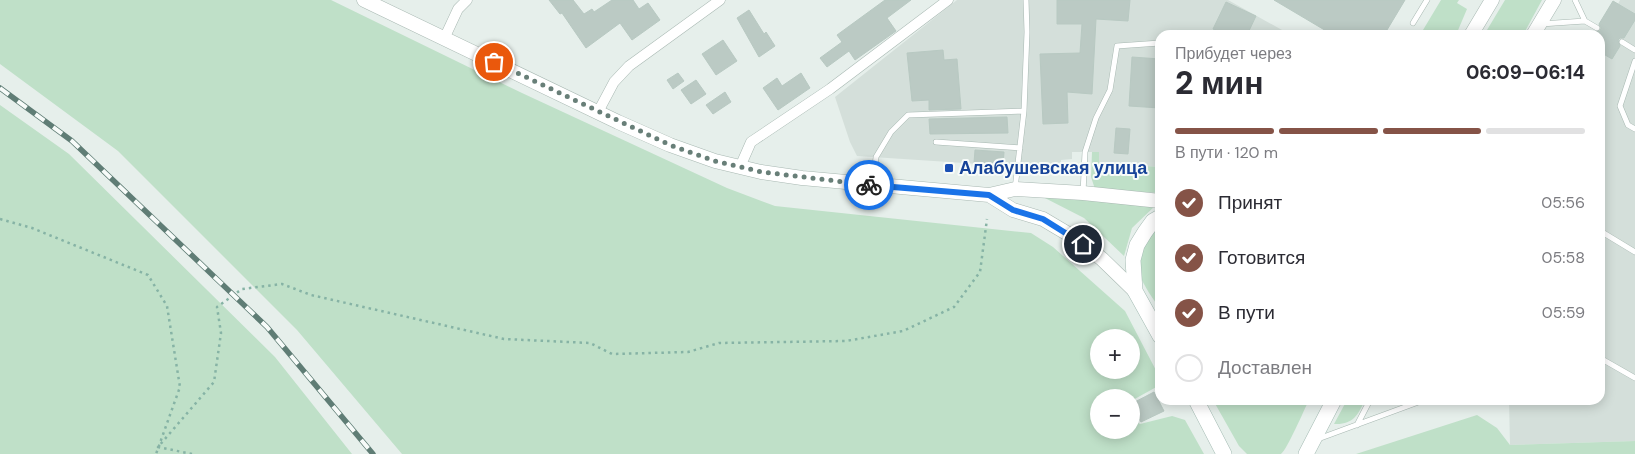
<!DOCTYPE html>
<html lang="ru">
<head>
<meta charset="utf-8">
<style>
	:root { --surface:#fff; --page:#f7f7f7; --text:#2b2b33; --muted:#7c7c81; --line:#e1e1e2; --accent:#855347 }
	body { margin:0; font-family:"DM Sans",sans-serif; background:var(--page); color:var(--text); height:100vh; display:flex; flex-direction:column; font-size:19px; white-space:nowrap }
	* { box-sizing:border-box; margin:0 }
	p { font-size:16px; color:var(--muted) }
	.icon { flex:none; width:28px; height:28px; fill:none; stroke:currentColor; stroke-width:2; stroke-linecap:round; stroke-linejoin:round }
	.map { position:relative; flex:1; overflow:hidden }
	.sheet { position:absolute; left:1155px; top:30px; width:450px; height:375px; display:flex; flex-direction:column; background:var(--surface); border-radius:15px; box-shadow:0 2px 12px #0003 }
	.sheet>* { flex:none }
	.buttons { position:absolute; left:1090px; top:329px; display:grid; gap:10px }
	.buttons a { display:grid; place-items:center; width:50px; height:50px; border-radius:50%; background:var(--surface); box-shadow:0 2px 12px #0003; font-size:25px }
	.pin { position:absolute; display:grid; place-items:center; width:42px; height:42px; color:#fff; margin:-21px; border:2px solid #fff; border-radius:50%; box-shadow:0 1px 5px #0007 }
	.courier { position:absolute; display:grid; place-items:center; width:50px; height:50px; margin:-25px; border:4px solid #1a73e8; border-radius:50%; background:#fff; color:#222; box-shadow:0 1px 6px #0007 }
	.summary em { font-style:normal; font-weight:800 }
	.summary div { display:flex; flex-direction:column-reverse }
	.summary { display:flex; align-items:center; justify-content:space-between; height:85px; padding:0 20px }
	h1 { font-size:32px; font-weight:800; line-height:38px }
	.bar { display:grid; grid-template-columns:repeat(4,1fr); gap:8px 5px; align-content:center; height:60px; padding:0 20px }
	.bar i { height:6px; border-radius:4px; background:var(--line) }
	.bar .active { background:var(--accent) }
	.bar p { grid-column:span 4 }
	ol { padding:0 20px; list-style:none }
	li { display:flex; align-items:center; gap:15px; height:55px }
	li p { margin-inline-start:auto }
	li .icon { padding:5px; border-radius:50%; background:var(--accent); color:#fff; stroke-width:4 }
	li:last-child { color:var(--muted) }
	li i { width:28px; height:28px; border:2px solid var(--line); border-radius:50% }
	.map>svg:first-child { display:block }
	.built { fill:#d4dfda }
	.green { fill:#bfe0c8; fill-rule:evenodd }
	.building { fill:#bbcac4; stroke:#b8c9c2 }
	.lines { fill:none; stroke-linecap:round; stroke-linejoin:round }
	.service-casing { stroke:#a8b8b2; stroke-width:6 }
	.minor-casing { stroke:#a8b8b2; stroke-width:11 }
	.tertiary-casing { stroke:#a8b8b2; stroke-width:15 }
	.secondary-casing { stroke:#a4bbb3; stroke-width:16 }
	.path { stroke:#86b3a5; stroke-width:2.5; stroke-dasharray:2.5 4; stroke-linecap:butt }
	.service { stroke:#fff; stroke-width:5 }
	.minor { stroke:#fff; stroke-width:10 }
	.tertiary { stroke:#fff; stroke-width:14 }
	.secondary { stroke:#fff; stroke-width:15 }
	.rail-casing { stroke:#5f7d75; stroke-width:5.5 }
	.rail { stroke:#f7fbf9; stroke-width:4; stroke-dasharray:11; stroke-linecap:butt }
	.done { stroke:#687f78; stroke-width:5; stroke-dasharray:0 9 }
	.route { stroke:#1a73e8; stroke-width:6 }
	.transit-dot { fill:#1a4fb4; stroke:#f7fbf9; stroke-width:2 }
	.labels { text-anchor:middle; stroke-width:4; stroke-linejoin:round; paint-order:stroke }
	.transit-label { font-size:18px; font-weight:bold; fill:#164399; stroke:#f7fbf9; text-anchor:start }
</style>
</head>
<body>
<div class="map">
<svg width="1635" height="454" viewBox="0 0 1635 454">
	<rect width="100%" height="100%" fill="#e6efeb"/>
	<path class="built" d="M957,0H1228L1291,35H1160V167L1098,163L1099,152H1072V159L1061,160V171L1027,167L857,156L850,142L835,97Z
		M1620,0H1635V441L1510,445L1509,400H1600V35H1593L1613,1L1618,4Z"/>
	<path class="green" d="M0,0H331L522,93L727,188L775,206L1031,233L1053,247L1125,311L1160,378V385L1131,401V398H1099V430H1131V418L1140,424L1172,416L1185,420L1204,454H402L297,330L118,151L0,64ZM1099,338H1131V370H1099Z
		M1441,0H1459L1457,3L1467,9L1456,35H1420Z
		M1505,0H1542L1523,35H1484Z
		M0,105L69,154L275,357L352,454H0Z
		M1092,152H1099V163L1160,167V193L1095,189L1091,177Z
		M1041,196L1157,204L1132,228L1124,256L1084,218Z
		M1160,226V309C1154,300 1143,285 1140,275C1136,257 1147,236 1160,226Z
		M1213,400H1309C1304,410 1287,450 1281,454H1247L1239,446Z
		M1347,400H1365C1358,415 1353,425 1334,424Z
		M1477,415L1497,428L1510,445L1635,441V454H1356Z"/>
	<path class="building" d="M549,0H573L584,14L592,9L594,12L612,0H633L639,9L648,3L660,20L632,40L620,23L586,48L562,13L560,14Z
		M885,0H911L887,18L896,31L855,60L849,51L827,67L820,58L842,42L837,35Z
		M1057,0H1130L1128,21L1096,19L1092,94L1067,92L1068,123L1043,124L1040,54L1080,53L1082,24H1057Z
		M1274,0H1405L1384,35H1333Z
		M1613,1L1635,14V20L1624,38H1620L1618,40L1620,46L1612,59L1600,52V35H1593L1595,32L1600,31L1601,28L1599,24Z
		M1226,2L1256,16L1247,35H1226L1213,29Z
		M749,10L764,34L766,32L775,46L759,57L737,18Z
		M723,40L737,61L716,75L702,54Z
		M943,50L944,60L957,59L961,109L929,110V100L912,101L907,53Z
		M1132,57L1160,59V108L1129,106Z
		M678,73L684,81L673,89L667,80Z
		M801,73L810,88L778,110L763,88L777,78L782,86Z
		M696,80L706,94L691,104L681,90Z
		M725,92L731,102L713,114L706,105Z
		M1007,117L1008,133L930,134L929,119Z
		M1116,128L1130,129L1128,154L1114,153Z
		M975,150L1004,152L1003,165L974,163Z
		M1154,392L1164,411L1141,422L1131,404Z"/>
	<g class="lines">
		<g class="service-casing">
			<path id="service" d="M1575,0L1585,21
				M1413,23L1427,0
				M1541,24L1585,21L1597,28
				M1622,42L1635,50
				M1635,61L1620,106L1628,125L1635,129
				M936,142L1020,148
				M873,184L876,157L891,132L908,115L1024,111
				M1015,189L1024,111L1027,32L1026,0
				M1083,193L1085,152L1096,118L1110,90L1117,46L1160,43
				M1600,236L1602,232L1635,252
				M1600,358L1635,378
				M1357,425L1370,400
				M1318,439L1424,400"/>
		</g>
		<g class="minor-casing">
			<path id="minor" d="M444,39L458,9L467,0
				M598,112L614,82L629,66L720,0
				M740,167L751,142L830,89L948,0"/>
		</g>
		<g class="tertiary-casing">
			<path id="tertiary" d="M364,0L618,122L670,145L715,161L761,172L802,178L989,195L1015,189L1083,193L1160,201
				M1471,35L1492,0
				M1533,35L1554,0
				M989,195L1013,210L1043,219L1075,238L1102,259L1135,291"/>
		</g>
		<g class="secondary-casing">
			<path id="secondary" d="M1160,217L1153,221L1145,232L1137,245L1133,260L1135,291L1160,336
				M1196,400L1224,454
				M1306,454L1334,400"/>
		</g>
		<path class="path" d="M0,219L32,228L148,275L167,306L180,387L156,454
			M192,454L158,447L214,382L221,333L217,307L242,289L282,284L311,295L504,339L590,343L612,354L688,352L719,343L846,341L903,331L954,307L980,272L987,219"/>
		<use href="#service" class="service"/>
		<use href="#minor" class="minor"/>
		<use href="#tertiary" class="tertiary"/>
		<use href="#secondary" class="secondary"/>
		<g class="rail-casing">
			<path id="rail" d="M0,88L72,141L267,327L373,454"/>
		</g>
		<use href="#rail" class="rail"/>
	</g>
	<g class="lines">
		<path class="done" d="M494,62L670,145L715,161L762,172L869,185"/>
		<path class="route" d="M869,185L989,195L1013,210L1043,219L1083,244"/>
	</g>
	<rect class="transit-dot" x="944" y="163" width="10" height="10" rx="2.5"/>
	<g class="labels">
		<g class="transit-label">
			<text x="959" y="174">Алабушевская улица</text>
		</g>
	</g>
</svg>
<div class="buttons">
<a>+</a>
<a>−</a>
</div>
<div class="pin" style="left:494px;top:62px;background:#ea580c"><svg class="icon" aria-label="bag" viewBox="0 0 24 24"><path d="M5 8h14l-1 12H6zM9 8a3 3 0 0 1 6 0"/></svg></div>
<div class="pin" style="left:1083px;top:244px;background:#1f2937"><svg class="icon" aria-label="home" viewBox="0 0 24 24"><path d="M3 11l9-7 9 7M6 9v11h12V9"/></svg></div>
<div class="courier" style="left:869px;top:185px"><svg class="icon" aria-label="bike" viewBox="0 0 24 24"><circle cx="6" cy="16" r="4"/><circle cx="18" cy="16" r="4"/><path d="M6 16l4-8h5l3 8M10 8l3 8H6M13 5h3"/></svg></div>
<section class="sheet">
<div class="summary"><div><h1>2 мин</h1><p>Прибудет через</p></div><em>06:09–06:14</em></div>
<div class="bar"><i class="active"></i><i class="active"></i><i class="active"></i><i></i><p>В пути · 120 m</p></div>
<ol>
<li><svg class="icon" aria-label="check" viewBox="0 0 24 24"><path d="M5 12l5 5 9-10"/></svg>Принят<p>05:56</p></li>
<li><svg class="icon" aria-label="check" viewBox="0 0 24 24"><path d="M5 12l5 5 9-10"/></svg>Готовится<p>05:58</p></li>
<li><svg class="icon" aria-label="check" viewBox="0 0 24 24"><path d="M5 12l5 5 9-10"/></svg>В пути<p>05:59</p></li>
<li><i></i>Доставлен</li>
</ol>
</section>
</div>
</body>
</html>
